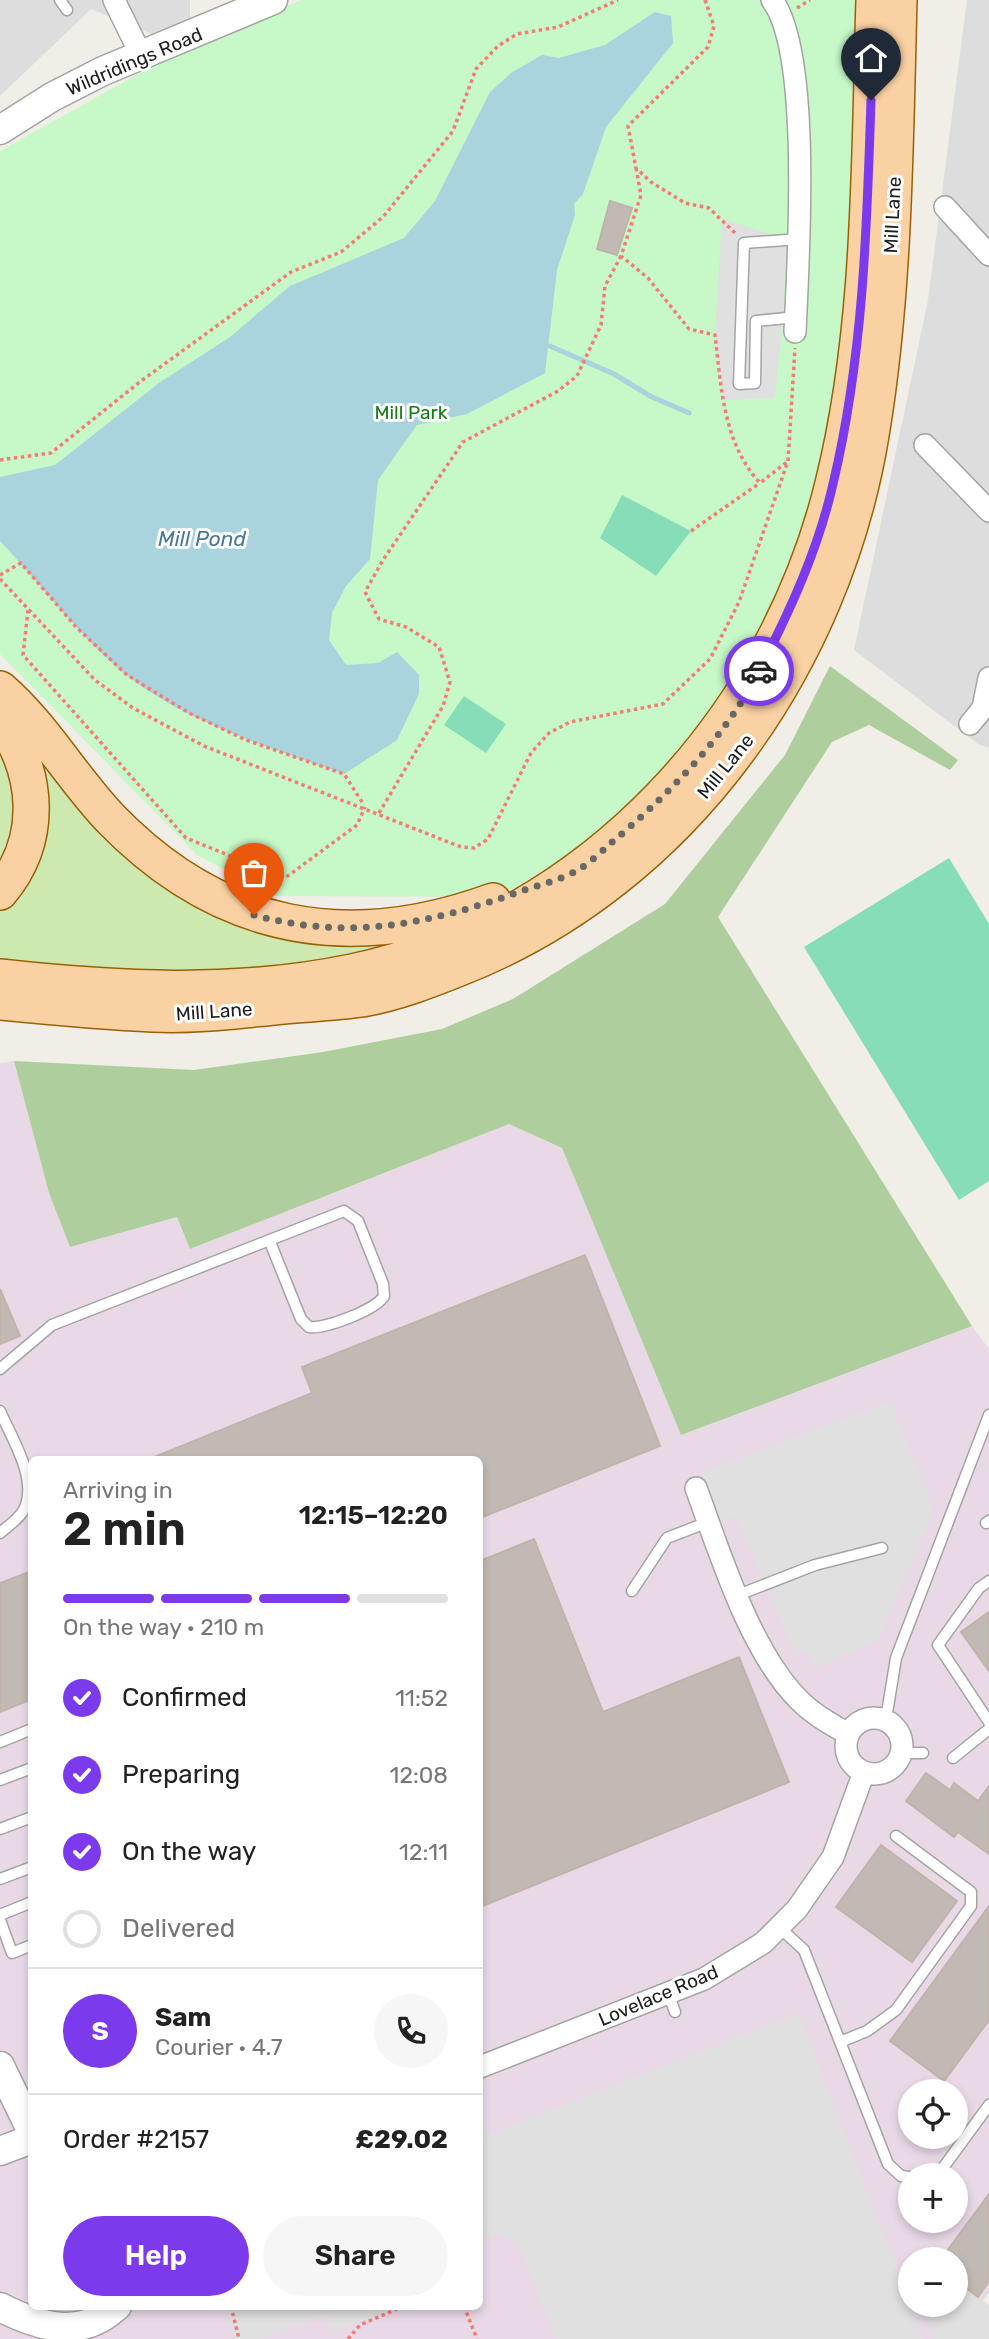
<!DOCTYPE html>
<html lang="en">
<head>
<meta charset="utf-8">
<style>
	:root { --surface:#fff; --page:#f6f6f6; --text:#222; --muted:#767676; --line:#e0e0e0; --accent:#7c3aed }
	body { margin:0; font-family:Rubik,sans-serif; background:var(--page); color:var(--text); height:100vh; display:flex; flex-direction:column; font-size:26px; white-space:nowrap }
	* { box-sizing:border-box; margin:0 }
	p { font-size:23px; color:var(--muted) }
	.icon { flex:none; width:38px; height:38px; fill:none; stroke:currentColor; stroke-width:2; stroke-linecap:round; stroke-linejoin:round }
	.map { position:relative; flex:1; overflow:hidden }
	.sheet { position:absolute; left:28px; top:1456px; width:455px; height:854px; display:flex; flex-direction:column; background:var(--surface); border-radius:10px; box-shadow:0 4px 10px #0003 }
	.sheet>* { flex:none }
	.buttons { position:absolute; left:898px; top:2079px; display:grid; gap:14px }
	.buttons a { display:grid; place-items:center; width:70px; height:70px; border-radius:50%; background:var(--surface); box-shadow:0 4px 10px #0003; font-size:35px }
	.pin { position:absolute; display:grid; place-items:center; width:60px; height:60px; color:#fff; margin:-72px -30px; border-radius:50% 50% 50% 0; rotate:-45deg; box-shadow:0 0 7px #0007 }
	.pin .icon { rotate:45deg }
	.courier { position:absolute; display:grid; place-items:center; width:70px; height:70px; margin:-35px; border:5px solid #7c3aed; border-radius:50%; background:#fff; color:#222; box-shadow:0 2px 9px #0007 }
	.headline em { font-style:normal; font-weight:600 }
	.headline div { display:flex; flex-direction:column-reverse }
	.headline { display:flex; align-items:center; justify-content:space-between; height:119px; padding:0 35px }
	h1 { font-size:46px; font-weight:600; line-height:52px }
	.bar { display:grid; grid-template-columns:repeat(4,1fr); gap:10px 7px; align-content:center; height:84px; padding:0 35px }
	.bar i { height:9px; border-radius:5px; background:var(--line) }
	.bar .current { background:var(--accent) }
	.bar p { grid-column:span 4 }
	.line { display:flex; align-items:center; gap:18px; padding:0 35px; border-top:2px solid var(--line) }
	.line div { flex:1 }
	.round { display:grid; place-items:center; flex:none; width:74px; height:74px; border-radius:37px; background:var(--page) }
	ol { padding:0 35px; list-style:none }
	li { display:flex; align-items:center; gap:21px; height:77px }
	li p { margin-inline-start:auto }
	li .icon { padding:7px; border-radius:50%; background:var(--accent); color:#fff; stroke-width:4 }
	li:last-child { color:var(--muted) }
	li i { width:38px; height:38px; border:4px solid var(--line); border-radius:50% }
	.button { display:flex; gap:14px; margin-top:auto; padding:14px 35px }
	.button a { flex:1; height:80px; border-radius:42px; background:var(--accent); color:#fff; font-size:28px; font-weight:600; line-height:80px; text-align:center }
	.button a+a { background:var(--page); color:var(--text) }
	.map>svg:first-child { display:block }
	.residential { fill:#dedddd }
	.industrial { fill:#e9d9e7; fill-rule:evenodd }
	.grass { fill:#cee9af }
	.forest { fill:#aecf9d }
	.park { fill:#c6f8c8 }
	.pitch { fill:#88ddb9 }
	.parking { fill:#e0e0e0 }
	.water { fill:#a9d3dd }
	.lines { fill:none; stroke-linecap:round; stroke-linejoin:round }
	.stream { stroke:#a9d3dd; stroke-width:5 }
	.building { fill:#c1b9b4; stroke:#c2b3aa; stroke-width:2 }
	.service-casing { stroke:#a4a4a4; stroke-width:13 }
	.minor-casing { stroke:#a4a4a4; stroke-width:24 }
	.tertiary-casing { stroke:#a4a4a4; stroke-width:31 }
	.primary-casing { stroke:#996104; stroke-width:38 }
	.path { stroke:#f67b72; stroke-width:3.5; stroke-dasharray:3.5 3.5; stroke-linecap:butt }
	.service { stroke:#fff; stroke-width:10 }
	.minor { stroke:#fff; stroke-width:21 }
	.tertiary { stroke:#fff; stroke-width:28 }
	.primary { stroke:#fad1a3; stroke-width:35 }
	.done { stroke:#696866; stroke-width:7; stroke-dasharray:0 12.6 }
	.route { stroke:#7c3aed; stroke-width:9 }
	.labels { text-anchor:middle; stroke-width:6; stroke-linejoin:round; paint-order:stroke }
	.street-label { font-size:19px; fill:#202020; stroke:#fff }
	.park-label { font-size:19px; fill:#0f7e13; stroke:#fff }
	.water-label { font-size:21px; font-style:italic; fill:#48779e; stroke:#fff }
</style>
</head>
<body>
<div class="map">
<svg width="989" height="2339" viewBox="0 0 989 2339">
	<rect width="100%" height="100%" fill="#f1ede7"/>
	<path class="residential" d="M0,0H190V21L152,34L91,9L0,96Z
		M967,0H989V748L978,744L854,650L928,300Z"/>
	<path class="industrial" d="M14,1061L49,1193L70,1247L177,1217L190,1249L509,1124L562,1148L681,1435L972,1326L989,1349V2293L951,2339H0V1063ZM32,1460H480V2306H32ZM910,2091H956V2137H910ZM910,2175H956V2221H910ZM910,2259H956V2305H910Z"/>
	<path class="grass" d="M19,715L76,788L294,938L352,947L407,938L371,955L196,978L0,962V904L18,882Z
		M0,733L21,789L0,876Z"/>
	<path class="forest" d="M830,666L958,760L950,770L869,725L832,742L718,917L972,1326L681,1435L562,1148L509,1124L190,1249L177,1217L70,1247L49,1193L14,1061L194,1070L323,1052L442,1029L513,999L665,904L785,755Z"/>
	<path class="park" d="M301,0H860L853,251L839,404L788,585L723,708L604,834L499,897L275,896L197,855L0,654V151L149,68Z"/>
	<path class="pitch" d="M622,495L691,531L656,576L600,538Z
		M464,696L506,724L486,753L444,725Z
		M949,858L989,924V1181L959,1200L804,947Z"/>
	<path class="parking" d="M722,218L786,240L783,318L775,398L723,400L715,335Z
		M890,1402L933,1511L877,1641L815,1667L807,1650L795,1654L736,1516L720,1521L701,1473Z
		M798,2014L923,2339H556L518,2244L500,2234L480,2237V2138Z
		M956,2280L989,2305V2339H934L921,2305H956Z
		M227,2307H408L333,2331L330,2322L321,2316L261,2339H235Z"/>
	<path class="water" d="M655,12L671,16L673,43L606,127L583,194L574,204L575,215L557,270L545,373L467,414L417,425L378,480L370,559L346,586L332,613L329,640L346,665L378,663L397,652L419,675V694L397,740L344,774C273,749 185,722 125,674C78,635 42,585 0,541V477L55,465L159,383L230,337L290,286L404,238L435,201L490,92L511,73L542,55L559,58L605,45Z"/>
	<g class="lines">
		<path class="stream" d="M550,346L614,374L650,396L689,413"/>
	</g>
	<path class="building" d="M610,201L632,208L617,255L597,249Z
		M585,1255L660,1446L480,1518V1460H147L312,1393L302,1367Z
		M0,1289L20,1336L0,1344Z
		M534,1539L603,1712L739,1657L789,1782L480,1907V1561Z
		M32,1571V1699L0,1712V1583Z
		M989,1612V1671L961,1632Z
		M926,1773L950,1790L954,1783L978,1801L989,1786V1854L958,1832L954,1837L906,1801Z
		M881,1845L957,1901L912,1962L836,1907Z
		M989,1906V2020L944,2081L890,2041Z
		M989,2194V2281L978,2297L956,2280V2259H941Z"/>
	<g class="lines">
		<g class="service-casing">
			<path id="service" d="M60,0L67,10
				M796,317L756,321L755,383L739,384L744,243L800,239
				M0,1369L52,1325L344,1211L358,1221L383,1284L384,1296C376,1310 325,1329 309,1327L301,1319L270,1242
				M0,1411C11,1437 36,1475 26,1505C22,1517 9,1525 0,1533
				M986,1523L989,1521
				M989,1581L979,1588L938,1645L989,1722
				M632,1591L667,1538L708,1522
				M738,1595L815,1565L882,1548
				M886,1719L896,1658L989,1415
				M0,1742L32,1729
				M902,1753H923
				M953,1758L989,1729
				M0,1780L32,1768
				M0,1829L32,1817
				M0,1879L32,1867
				M0,1915L32,1902
				M0,1920L12,1953L32,1945
				M780,1928L804,1950L888,2164L901,2176L910,2177
				M668,1993L675,2012
				M840,2042L867,2031L896,2010L971,1906V1892L896,1836
				M933,2175L940,2172L989,2105"/>
		</g>
		<g class="minor-casing">
			<path id="minor" d="M114,0L141,55
				M772,0C812,53 798,262 795,332
				M945,207L989,255
				M925,445L989,511
				M970,724L983,708L989,678
				M696,1488C720,1553 750,1652 800,1701C814,1715 831,1724 848,1734
				M846 1746a28 28 0 1 1 56 0a28 28 0 1 1-56 0Z
				M480,2067L704,1979L763,1943L797,1909L833,1857L864,1772"/>
		</g>
		<g class="tertiary-casing">
			<path id="tertiary" d="M0,130L52,97L103,71L273,0
				M0,2066L32,2132
				M0,2151L32,2139
				M0,2307C41,2328 82,2339 117,2306"/>
		</g>
		<g class="primary-casing">
			<path id="primary" d="M0,689C43,726 71,777 110,818C219,931 347,954 493,901
				M0,719C39,772 44,840 0,892
				M0,977C117,990 236,996 352,972C592,921 776,718 833,484C872,327 869,161 874,0
				M0,1002C51,1007 102,1012 153,1014C193,1016 233,1011 274,1007C303,1004 333,1003 362,999C396,993 430,980 462,967C683,879 833,665 871,435C895,291 895,145 899,0"/>
		</g>
		<path class="path" d="M705,0L714,26L708,47L628,126L636,168L651,182L685,203L709,208L735,233
			M797,8L810,0
			M636,168L641,195L621,256L648,278L689,329L715,335C721,386 723,443 760,483L787,462
			M0,460L51,453L141,381L291,272L341,252L383,217L453,131L476,69L498,46L517,34L558,27L618,0
			M691,531L760,483
			M0,575L21,563L76,627L127,675L189,713L246,740L344,774L364,805
			M0,579L95,680L133,708L204,746L461,847L474,848L488,839L531,753L549,733L570,722L663,704L710,659L739,602L788,461L795,348
			M28,610L23,655L186,838L285,878L357,825L365,807
			M379,813L443,706L450,682L439,647L406,627L379,619L365,592L383,560L463,442L558,391L577,376L601,325L605,286L621,256
			M231,2306L239,2339
			M464,2306L477,2339
			M348,2339L360,2325L404,2306"/>
		<use href="#service" class="service"/>
		<use href="#minor" class="minor"/>
		<use href="#tertiary" class="tertiary"/>
		<use href="#primary" class="primary"/>
	</g>
	<g class="lines">
		<path class="done" d="M254,915C349,941 429,924 519,892C538,885 561,880 578,870C590,863 601,852 611,843C667,796 726,737 759,671"/>
		<path class="route" d="M759,671C790,611 818,550 833,484C863,359 867,229 871,100"/>
	</g>
	<g class="labels">
		<g class="street-label">
			<text transform="translate(134 61) rotate(-23)" y="7">Wildridings Road</text>
			<text transform="translate(892 215) rotate(-87)" y="7">Mill Lane</text>
			<text transform="translate(725 766) rotate(-51)" y="7">Mill Lane</text>
			<text transform="translate(214 1011) rotate(-4)" y="7">Mill Lane</text>
			<text transform="translate(658 1995) rotate(-23)" y="7">Lovelace Road</text>
		</g>
		<g class="park-label">
			<text x="411" y="419">Mill Park</text>
		</g>
		<g class="water-label">
			<text x="202" y="546">Mill Pond</text>
		</g>
	</g>
</svg>
<div class="buttons">
<a><svg class="icon" aria-label="locate" viewBox="0 0 24 24"><circle cx="12" cy="12" r="6"/><path d="M12 2v4M12 18v4M2 12h4M18 12h4"/></svg></a>
<a>+</a>
<a>−</a>
</div>
<div class="pin" style="left:254px;top:915px;background:#ea580c"><svg class="icon" aria-label="bag" viewBox="0 0 24 24"><path d="M5 8h14l-1 12H6zM9 8a3 3 0 0 1 6 0"/></svg></div>
<div class="pin" style="left:871px;top:100px;background:#1f2937"><svg class="icon" aria-label="home" viewBox="0 0 24 24"><path d="M3 11l9-7 9 7M6 9v11h12V9"/></svg></div>
<div class="courier" style="left:759px;top:671px"><svg class="icon" aria-label="car" viewBox="0 0 24 24"><path d="M5 17H2v-5l4-1 3-4h7l3 4 3 1v5h-3M9 17h6M6 11h13"/><circle cx="7" cy="17" r="2"/><circle cx="17" cy="17" r="2"/></svg></div>
<section class="sheet">
<div class="headline"><div><h1>2 min</h1><p>Arriving in</p></div><em>12:15–12:20</em></div>
<div class="bar"><i class="current"></i><i class="current"></i><i class="current"></i><i></i><p>On the way · 210 m</p></div>
<ol>
<li><svg class="icon" aria-label="check" viewBox="0 0 24 24"><path d="M5 12l5 5 9-10"/></svg>Confirmed<p>11:52</p></li>
<li><svg class="icon" aria-label="check" viewBox="0 0 24 24"><path d="M5 12l5 5 9-10"/></svg>Preparing<p>12:08</p></li>
<li><svg class="icon" aria-label="check" viewBox="0 0 24 24"><path d="M5 12l5 5 9-10"/></svg>On the way<p>12:11</p></li>
<li><i></i>Delivered</li>
</ol>
<div class="line" style="height:126px"><b class="round" style="background:var(--accent);color:#fff">S</b><div><b>Sam</b><p>Courier · 4.7</p></div><a class="round"><svg class="icon" aria-label="phone" viewBox="0 0 24 24"><path d="M5 4h4l2 5-3 2q2 4 5 5l2-3 5 2v4C11 20 4 13 5 4z"/></svg></a></div>
<div class="line" style="height:91px"><div>Order #2157</div><b>£29.02</b></div>
<div class="button"><a>Help</a><a>Share</a></div>
</section>
</div>
</body>
</html>
